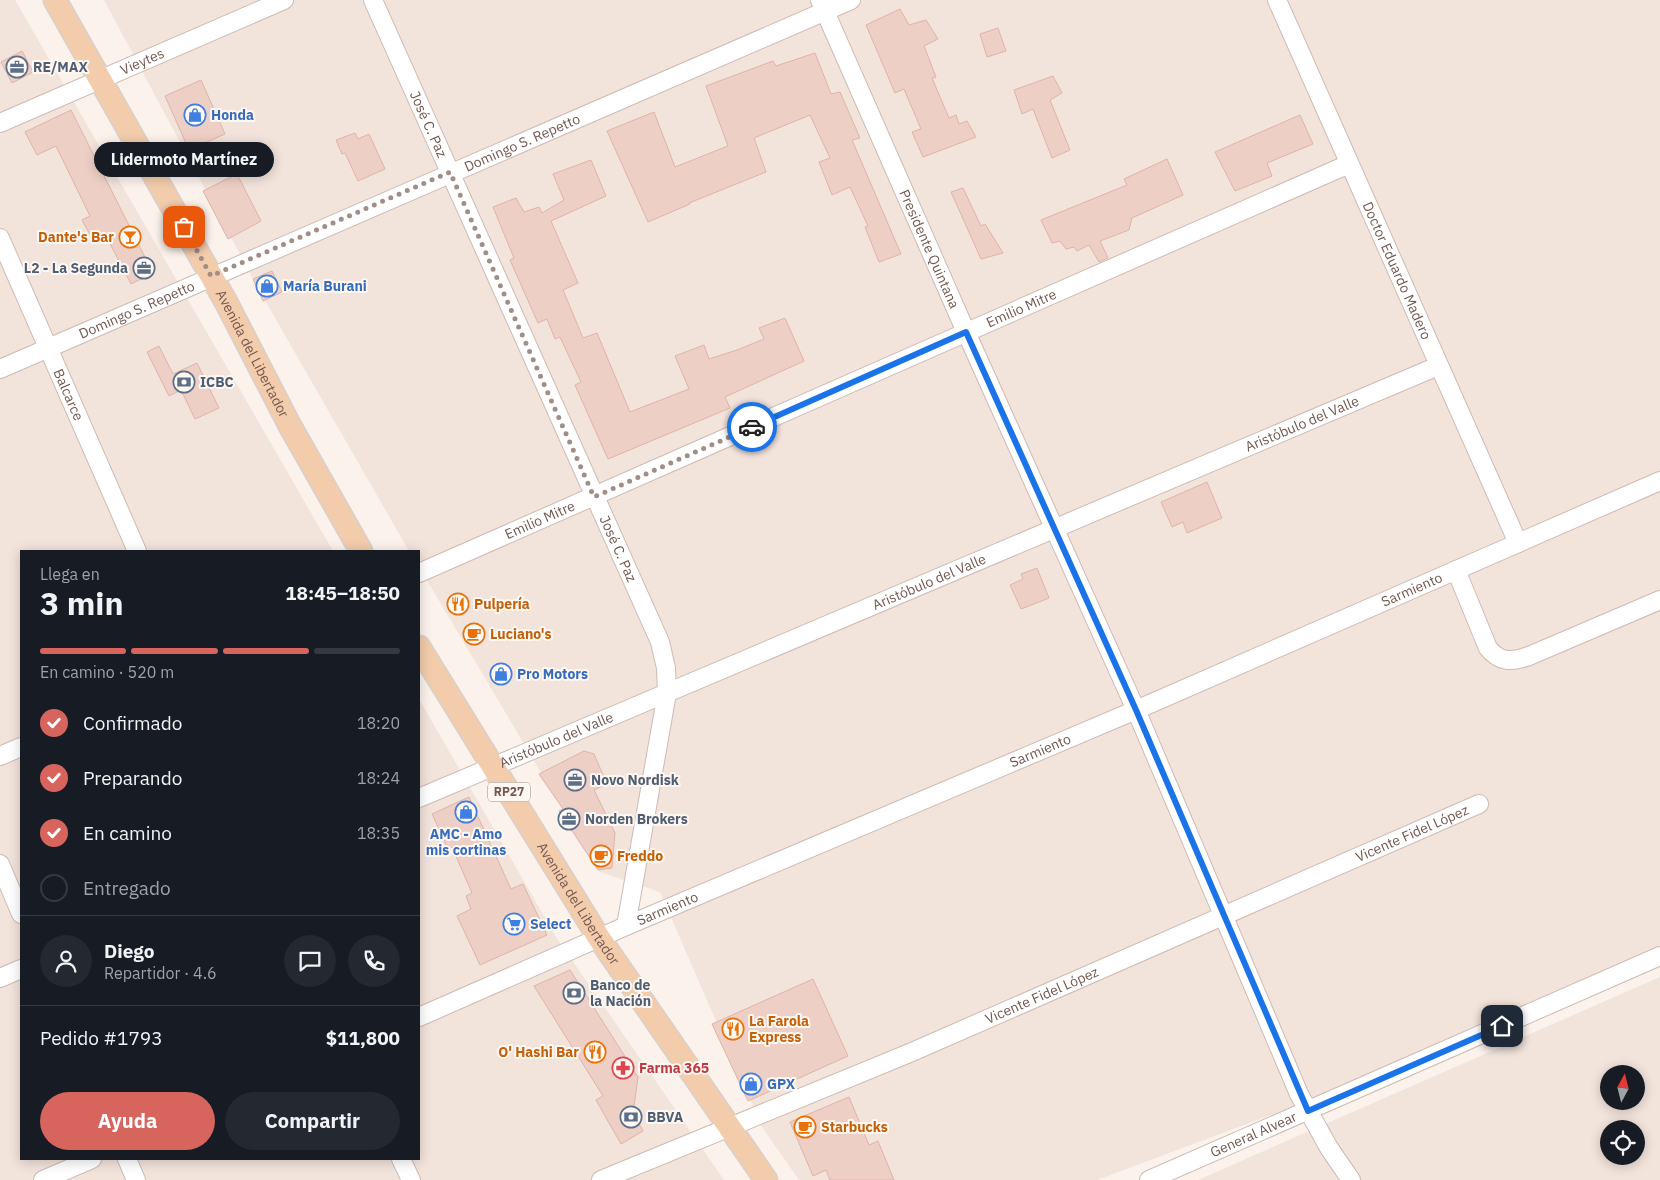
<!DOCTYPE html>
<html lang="es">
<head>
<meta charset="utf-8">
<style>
	:root { --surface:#171b24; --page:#242831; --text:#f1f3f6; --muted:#9ea1a6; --line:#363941; --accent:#d8645e }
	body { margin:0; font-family:"IBM Plex Sans",sans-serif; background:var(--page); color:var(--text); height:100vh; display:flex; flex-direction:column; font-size:19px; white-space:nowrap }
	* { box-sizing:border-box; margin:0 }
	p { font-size:16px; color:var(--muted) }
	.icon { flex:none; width:28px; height:28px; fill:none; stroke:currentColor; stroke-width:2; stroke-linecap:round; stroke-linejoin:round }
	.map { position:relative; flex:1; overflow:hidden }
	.sheet { position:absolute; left:20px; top:550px; width:400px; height:610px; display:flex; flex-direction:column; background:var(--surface); border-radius:0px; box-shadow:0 2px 12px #0003 }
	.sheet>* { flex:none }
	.needle { width:32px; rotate:7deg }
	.tools { position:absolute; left:1600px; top:1065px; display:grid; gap:10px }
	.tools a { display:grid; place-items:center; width:45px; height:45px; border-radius:50%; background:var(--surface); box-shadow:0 2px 12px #0003; font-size:25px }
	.pin { position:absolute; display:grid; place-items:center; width:42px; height:42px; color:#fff; margin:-21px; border-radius:10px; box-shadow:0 2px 8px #0006 }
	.courier { position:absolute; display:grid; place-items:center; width:50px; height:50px; margin:-25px; border:4px solid #1a73e8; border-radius:50%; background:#fff; color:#222; box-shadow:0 1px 6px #0007 }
	.bubble { position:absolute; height:35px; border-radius:18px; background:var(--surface); box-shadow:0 2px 12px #0003; font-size:16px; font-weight:700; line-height:35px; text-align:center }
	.head em { font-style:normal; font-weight:700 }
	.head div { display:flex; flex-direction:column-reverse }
	.head { display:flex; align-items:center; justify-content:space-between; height:85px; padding:0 20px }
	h1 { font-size:32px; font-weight:700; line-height:38px }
	.bar { display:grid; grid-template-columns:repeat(4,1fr); gap:8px 5px; align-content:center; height:60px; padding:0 20px }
	.bar i { height:6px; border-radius:4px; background:var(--line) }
	.bar .current { background:var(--accent) }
	.bar p { grid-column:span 4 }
	.line { display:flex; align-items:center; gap:12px; padding:0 20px; border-top:1px solid var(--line) }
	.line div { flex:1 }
	.round { display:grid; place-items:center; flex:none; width:52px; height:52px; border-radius:26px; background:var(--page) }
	ol { padding:0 20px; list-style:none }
	li { display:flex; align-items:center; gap:15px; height:55px }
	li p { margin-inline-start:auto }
	li .icon { padding:5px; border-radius:50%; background:var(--accent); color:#fff; stroke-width:4 }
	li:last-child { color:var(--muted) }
	li i { width:28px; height:28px; border:2px solid var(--line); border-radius:50% }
	.primary-button { display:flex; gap:10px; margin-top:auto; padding:10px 20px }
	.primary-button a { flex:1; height:58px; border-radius:30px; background:var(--accent); color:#fff; font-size:20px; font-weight:700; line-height:58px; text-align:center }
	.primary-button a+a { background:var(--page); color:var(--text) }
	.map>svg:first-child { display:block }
	.residential { fill:#f2e3db; fill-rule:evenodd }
	.building { fill:#eecfc6; stroke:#dfb3a8 }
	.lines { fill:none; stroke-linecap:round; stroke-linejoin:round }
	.minor-casing { stroke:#cebbb4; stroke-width:20 }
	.major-casing { stroke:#d8d0ce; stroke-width:25 }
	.minor { stroke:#fff; stroke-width:18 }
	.major { stroke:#f2ccab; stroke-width:22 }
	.done { stroke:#a38d87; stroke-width:5; stroke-dasharray:0 9 }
	.route { stroke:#1a73e8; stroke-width:6 }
	.labels { text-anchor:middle; stroke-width:4; stroke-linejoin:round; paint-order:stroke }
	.shield { fill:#fef7f2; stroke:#9d8781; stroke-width:1 }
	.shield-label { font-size:12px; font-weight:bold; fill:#745750 }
	.street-label { font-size:14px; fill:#745750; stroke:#fef7f2 }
	.service-label { font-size:14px; font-weight:bold; fill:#4e5e75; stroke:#fef7f2; text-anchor:start }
	.shop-label { font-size:14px; font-weight:bold; fill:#366cbe; stroke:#fef7f2; text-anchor:start }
	.food-label { font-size:14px; font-weight:bold; fill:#c56008; stroke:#fef7f2; text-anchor:start }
	.health-label { font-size:14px; font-weight:bold; fill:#be3a42; stroke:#fef7f2; text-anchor:start }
</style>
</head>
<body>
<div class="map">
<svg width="1660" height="1180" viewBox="0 0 1660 1180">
	<rect width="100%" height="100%" fill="#fbf2ec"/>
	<path class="residential" d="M0,0H15L333,551H21V1159H419V699L556,937L724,1180H0Z
		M104,0H1660V947L1321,1096L1097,1180H799L762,1127L660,892L600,872L419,567V551H409L259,290Z
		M1660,977V1180H1198ZM1609,1074H1636V1101H1609ZM1609,1129H1636V1156H1609Z"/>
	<path class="building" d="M900,9L909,25L926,20L938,39L924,46L936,77L932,78L949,118L956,115L959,124L967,121L976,137L923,157L912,132L921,129L904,89L895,93L866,25Z
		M998,28L1006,51L987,57L980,34Z
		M22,51L33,72L12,83L1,62Z
		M815,53L831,94L840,92L860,138L852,140L901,254L879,262L865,227L868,226L850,187L832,195L819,162L830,158L810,115L754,138L766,172L689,203L690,204L648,222L607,131L654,112L675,167L728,146L706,86L773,61L776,66Z
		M1053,76L1062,93L1050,100L1070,150L1052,158L1033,109L1022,114L1014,90Z
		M201,80L225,134L189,150L165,96Z
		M71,110L153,273L131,284L105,234L93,240L82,220L90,216L56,146L37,155L25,132Z
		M1300,115L1313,144L1267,163L1272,176L1235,191L1215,152Z
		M355,133L358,139L369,134L385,169L358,181L345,153L342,154L336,140Z
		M1167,159L1183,195L1132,218L1129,230L1100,241L1108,258L1099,262L1089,245L1077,251L1074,247L1066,249L1060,241L1052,243L1041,220L1127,185L1124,179Z
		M591,160L606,196L551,221L578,283L563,290L583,338L597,333L630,412L689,389L675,356L704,345L709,359L737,350L764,339L759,328L785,318L804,361L725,397L730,408L608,459L575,385L581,382L560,337L555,339L547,319L538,323L510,260L514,258L493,207L516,198L524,212L539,207L542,213L564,200L553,174Z
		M237,174L261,221L228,239L203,191Z
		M963,188L981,226L985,224L1003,253L981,259L951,192Z
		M272,271L282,292L263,301L253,279Z
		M159,346L173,374L197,363L219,408L195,419L181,390L169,396L147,352Z
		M1207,482L1222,518L1187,533L1183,522L1172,527L1161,502Z
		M1037,568L1049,598L1021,609L1010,585L1023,579L1021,574Z
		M584,751L594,754L607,784L594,790L615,833L612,868L598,870L559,811L563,809L539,774Z
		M469,797L511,889L523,884L547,935L480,965L457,916L471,909L466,896L472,893L452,847L448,849L432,814Z
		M570,970L638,1077L633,1113L643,1131L621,1144L596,1100L603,1096L534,986Z
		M813,979L848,1056L748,1101L712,1024Z
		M849,1097L869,1145L878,1141L894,1180H830L826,1170L813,1176L790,1122Z"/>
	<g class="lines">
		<g class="minor-casing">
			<g id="minor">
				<path id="s1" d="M373,0L660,642L666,668L667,693L626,926"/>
				<path id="s2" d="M820,0L966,332L1136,710L1299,1094L1329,1148L1351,1180"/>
				<path id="s3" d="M1277,0L1518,543"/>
				<path id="s4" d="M0,123L284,0"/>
				<path id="s5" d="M0,238L137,551"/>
				<path id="s6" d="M0,369L851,0"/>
				<path d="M1456,570L1488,648C1500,663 1512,662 1529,656L1660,600"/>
				<path id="s7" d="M419,573L1349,164"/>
				<path d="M0,756L21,747"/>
				<path id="s8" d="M419,798L1438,366"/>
				<path d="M0,864L21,914"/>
				<path d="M0,978L21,969"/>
				<path id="s9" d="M419,1017L626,926L1136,710L1660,481"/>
				<path d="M127,1159L136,1180"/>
				<path d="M401,1159L411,1180"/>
				<path d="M43,1180L92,1159"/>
				<path id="s10" d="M601,1180L912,1052L1479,804"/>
				<path id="s11" d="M1149,1180L1660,956"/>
			</g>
		</g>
		<g class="major-casing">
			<g id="major">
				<path id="s12" d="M55,0L226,302L290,426L361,551"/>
				<path id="s13" d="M419,647L599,938L766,1180"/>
			</g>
		</g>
		<use href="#minor" class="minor"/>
		<use href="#major" class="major"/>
	</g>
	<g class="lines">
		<path class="done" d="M184,227L211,276L450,172L594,497L752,427"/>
		<path class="route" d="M752,427L966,332L1136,710L1308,1111L1502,1026"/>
	</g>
	<defs>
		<g id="office-ring" transform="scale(1.125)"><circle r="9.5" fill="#fef7f2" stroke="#5c6f8a" stroke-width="1.5"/><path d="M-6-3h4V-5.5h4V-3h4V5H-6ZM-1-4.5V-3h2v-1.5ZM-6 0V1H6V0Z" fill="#5c6f8a"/></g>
		<g id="shop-ring" transform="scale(1.125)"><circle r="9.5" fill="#fef7f2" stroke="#3f7fe0" stroke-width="1.5"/><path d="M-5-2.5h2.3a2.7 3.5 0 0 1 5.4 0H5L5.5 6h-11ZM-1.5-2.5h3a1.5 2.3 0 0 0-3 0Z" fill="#3f7fe0"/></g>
		<g id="bar-ring" transform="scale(1.125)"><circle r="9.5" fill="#fef7f2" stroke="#e8710a" stroke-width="1.5"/><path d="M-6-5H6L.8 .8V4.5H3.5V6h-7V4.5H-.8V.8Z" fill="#e8710a"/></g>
		<g id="bank-ring" transform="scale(1.125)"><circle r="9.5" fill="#fef7f2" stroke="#5c6f8a" stroke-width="1.5"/><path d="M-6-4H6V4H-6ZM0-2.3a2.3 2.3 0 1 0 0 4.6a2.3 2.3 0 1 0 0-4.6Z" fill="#5c6f8a"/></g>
		<g id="restaurant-ring" transform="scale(1.125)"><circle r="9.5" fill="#fef7f2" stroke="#e8710a" stroke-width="1.5"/><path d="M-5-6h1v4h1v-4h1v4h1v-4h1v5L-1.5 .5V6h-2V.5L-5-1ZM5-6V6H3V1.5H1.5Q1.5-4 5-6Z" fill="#e8710a"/></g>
		<g id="cafe-ring" transform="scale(1.125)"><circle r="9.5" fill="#fef7f2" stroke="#e8710a" stroke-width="1.5"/><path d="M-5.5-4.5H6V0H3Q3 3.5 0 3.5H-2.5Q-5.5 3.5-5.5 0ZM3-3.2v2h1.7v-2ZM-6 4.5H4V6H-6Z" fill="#e8710a"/></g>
		<g id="supermarket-ring" transform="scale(1.125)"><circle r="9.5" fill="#fef7f2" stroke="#3f7fe0" stroke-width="1.5"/><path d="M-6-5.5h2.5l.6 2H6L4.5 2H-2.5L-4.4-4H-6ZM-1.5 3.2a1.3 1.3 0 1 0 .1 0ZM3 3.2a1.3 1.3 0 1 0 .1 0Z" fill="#3f7fe0"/></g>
		<g id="pharmacy-ring" transform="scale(1.125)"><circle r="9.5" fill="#fef7f2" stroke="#e0444e" stroke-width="1.5"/><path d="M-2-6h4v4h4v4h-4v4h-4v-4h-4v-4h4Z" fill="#e0444e"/></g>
	</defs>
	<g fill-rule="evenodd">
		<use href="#office-ring" x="17" y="67"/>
		<use href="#shop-ring" x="195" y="115"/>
		<use href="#bar-ring" x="130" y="237"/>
		<use href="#office-ring" x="144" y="268"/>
		<use href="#shop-ring" x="267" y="286"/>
		<use href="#bank-ring" x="184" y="382"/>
		<use href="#restaurant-ring" x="458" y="604"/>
		<use href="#cafe-ring" x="474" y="634"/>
		<use href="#shop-ring" x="501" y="674"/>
		<use href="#office-ring" x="575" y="780"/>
		<use href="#shop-ring" x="466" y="812"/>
		<use href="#office-ring" x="569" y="819"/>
		<use href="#cafe-ring" x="601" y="856"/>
		<use href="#supermarket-ring" x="514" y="924"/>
		<use href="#bank-ring" x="574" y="993"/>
		<use href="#restaurant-ring" x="733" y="1029"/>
		<use href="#restaurant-ring" x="595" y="1052"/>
		<use href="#pharmacy-ring" x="623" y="1068"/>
		<use href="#shop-ring" x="751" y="1084"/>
		<use href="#bank-ring" x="631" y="1117"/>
		<use href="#cafe-ring" x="805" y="1127"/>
	</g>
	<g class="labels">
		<rect class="shield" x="488" y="782.5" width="42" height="19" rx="4"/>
		<g class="shield-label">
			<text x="509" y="796">RP27</text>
		</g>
		<g class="street-label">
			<text dy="5" stroke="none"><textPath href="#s4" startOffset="155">Vieytes</textPath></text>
			<text dy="5" stroke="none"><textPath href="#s1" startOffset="136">José C. Paz</textPath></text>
			<text dy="5" stroke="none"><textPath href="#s6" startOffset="569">Domingo S. Repetto</textPath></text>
			<text dy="5" stroke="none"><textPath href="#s2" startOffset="272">Presidente Quintana</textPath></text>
			<text dy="5" stroke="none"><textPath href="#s3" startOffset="296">Doctor Eduardo Madero</textPath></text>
			<text dy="5" stroke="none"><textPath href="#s7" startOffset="658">Emilio Mitre</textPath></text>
			<text dy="5" stroke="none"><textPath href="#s6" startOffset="149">Domingo S. Repetto</textPath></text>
			<text dy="5" stroke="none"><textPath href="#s12" startOffset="405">Avenida del Libertador</textPath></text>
			<text dy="5" stroke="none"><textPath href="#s5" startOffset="171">Balcarce</textPath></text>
			<text dy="5" stroke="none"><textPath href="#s8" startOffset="959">Aristóbulo del Valle</textPath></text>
			<text dy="5" stroke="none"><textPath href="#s7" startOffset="132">Emilio Mitre</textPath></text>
			<text dy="5" stroke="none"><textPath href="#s1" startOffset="601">José C. Paz</textPath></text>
			<text dy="5" stroke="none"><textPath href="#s8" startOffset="554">Aristóbulo del Valle</textPath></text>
			<text dy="5" stroke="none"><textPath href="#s9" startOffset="1081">Sarmiento</textPath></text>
			<text dy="5" stroke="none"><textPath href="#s8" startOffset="149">Aristóbulo del Valle</textPath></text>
			<text dy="5" stroke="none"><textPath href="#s9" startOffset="676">Sarmiento</textPath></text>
			<text dy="5" stroke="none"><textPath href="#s10" startOffset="882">Vicente Fidel López</textPath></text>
			<text dy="5" stroke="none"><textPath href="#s13" startOffset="302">Avenida del Libertador</textPath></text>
			<text dy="5" stroke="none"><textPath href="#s9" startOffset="271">Sarmiento</textPath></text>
			<text dy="5" stroke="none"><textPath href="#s10" startOffset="478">Vicente Fidel López</textPath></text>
			<text dy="5" stroke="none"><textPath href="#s11" startOffset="114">General Alvear</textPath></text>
		</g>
		<g class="service-label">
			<text x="33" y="72">RE/MAX</text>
			<text x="128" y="273" text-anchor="end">L2 - La Segunda</text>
			<text x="200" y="387">ICBC</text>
			<text x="591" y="785">Novo Nordisk</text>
			<text x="585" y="824">Norden Brokers</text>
			<text x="590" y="990">Banco de<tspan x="590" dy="16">la Nación</tspan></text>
			<text x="647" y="1122">BBVA</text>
		</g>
		<g class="shop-label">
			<text x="211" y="120">Honda</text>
			<text x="283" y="291">María Burani</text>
			<text x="517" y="679">Pro Motors</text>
			<text x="466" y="839" text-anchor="middle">AMC - Amo<tspan x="466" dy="16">mis cortinas</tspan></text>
			<text x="530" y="929">Select</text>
			<text x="767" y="1089">GPX</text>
		</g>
		<g class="food-label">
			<text x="114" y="242" text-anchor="end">Dante's Bar</text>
			<text x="474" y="609">Pulpería</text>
			<text x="490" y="639">Luciano's</text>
			<text x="617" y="861">Freddo</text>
			<text x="749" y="1026">La Farola<tspan x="749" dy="16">Express</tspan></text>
			<text x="579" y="1057" text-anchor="end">O' Hashi Bar</text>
			<text x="821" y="1132">Starbucks</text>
		</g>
		<g class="health-label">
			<text x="639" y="1073">Farma 365</text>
		</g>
	</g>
</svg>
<div class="tools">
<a><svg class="needle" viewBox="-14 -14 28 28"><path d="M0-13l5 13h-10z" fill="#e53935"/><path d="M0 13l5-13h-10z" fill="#9ea1a6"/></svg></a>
<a><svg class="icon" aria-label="locate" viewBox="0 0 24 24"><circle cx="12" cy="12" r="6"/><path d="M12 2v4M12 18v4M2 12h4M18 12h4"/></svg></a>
</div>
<div class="pin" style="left:184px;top:227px;background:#ea580c"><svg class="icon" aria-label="bag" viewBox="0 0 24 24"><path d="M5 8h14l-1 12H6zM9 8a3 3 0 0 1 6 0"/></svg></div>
<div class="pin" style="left:1502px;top:1026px;background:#1f2937"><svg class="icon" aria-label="home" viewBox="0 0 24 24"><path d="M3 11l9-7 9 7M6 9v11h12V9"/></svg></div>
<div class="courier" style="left:752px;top:427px"><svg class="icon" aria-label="car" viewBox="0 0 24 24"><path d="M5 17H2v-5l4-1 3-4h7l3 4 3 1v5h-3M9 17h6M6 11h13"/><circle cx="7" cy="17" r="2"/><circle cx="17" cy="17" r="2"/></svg></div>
<div class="bubble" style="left:94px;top:142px;width:180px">Lidermoto Martínez</div>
<section class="sheet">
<div class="head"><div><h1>3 min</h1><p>Llega en</p></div><em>18:45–18:50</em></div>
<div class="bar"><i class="current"></i><i class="current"></i><i class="current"></i><i></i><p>En camino · 520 m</p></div>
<ol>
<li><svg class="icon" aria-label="check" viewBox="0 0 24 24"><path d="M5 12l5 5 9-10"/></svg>Confirmado<p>18:20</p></li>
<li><svg class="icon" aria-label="check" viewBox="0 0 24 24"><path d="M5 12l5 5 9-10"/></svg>Preparando<p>18:24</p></li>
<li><svg class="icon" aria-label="check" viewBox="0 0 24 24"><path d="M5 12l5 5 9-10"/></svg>En camino<p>18:35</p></li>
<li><i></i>Entregado</li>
</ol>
<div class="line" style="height:90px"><a class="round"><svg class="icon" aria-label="person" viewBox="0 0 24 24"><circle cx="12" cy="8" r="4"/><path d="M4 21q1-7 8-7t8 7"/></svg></a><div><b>Diego</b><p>Repartidor · 4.6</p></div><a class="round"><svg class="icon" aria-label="chat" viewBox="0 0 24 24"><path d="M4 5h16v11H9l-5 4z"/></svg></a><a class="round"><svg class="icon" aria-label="phone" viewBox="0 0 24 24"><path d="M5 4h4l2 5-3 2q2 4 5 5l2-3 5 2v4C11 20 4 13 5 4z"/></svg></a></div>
<div class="line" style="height:65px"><div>Pedido #1793</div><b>$11,800</b></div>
<div class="primary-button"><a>Ayuda</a><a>Compartir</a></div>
</section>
</div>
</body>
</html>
